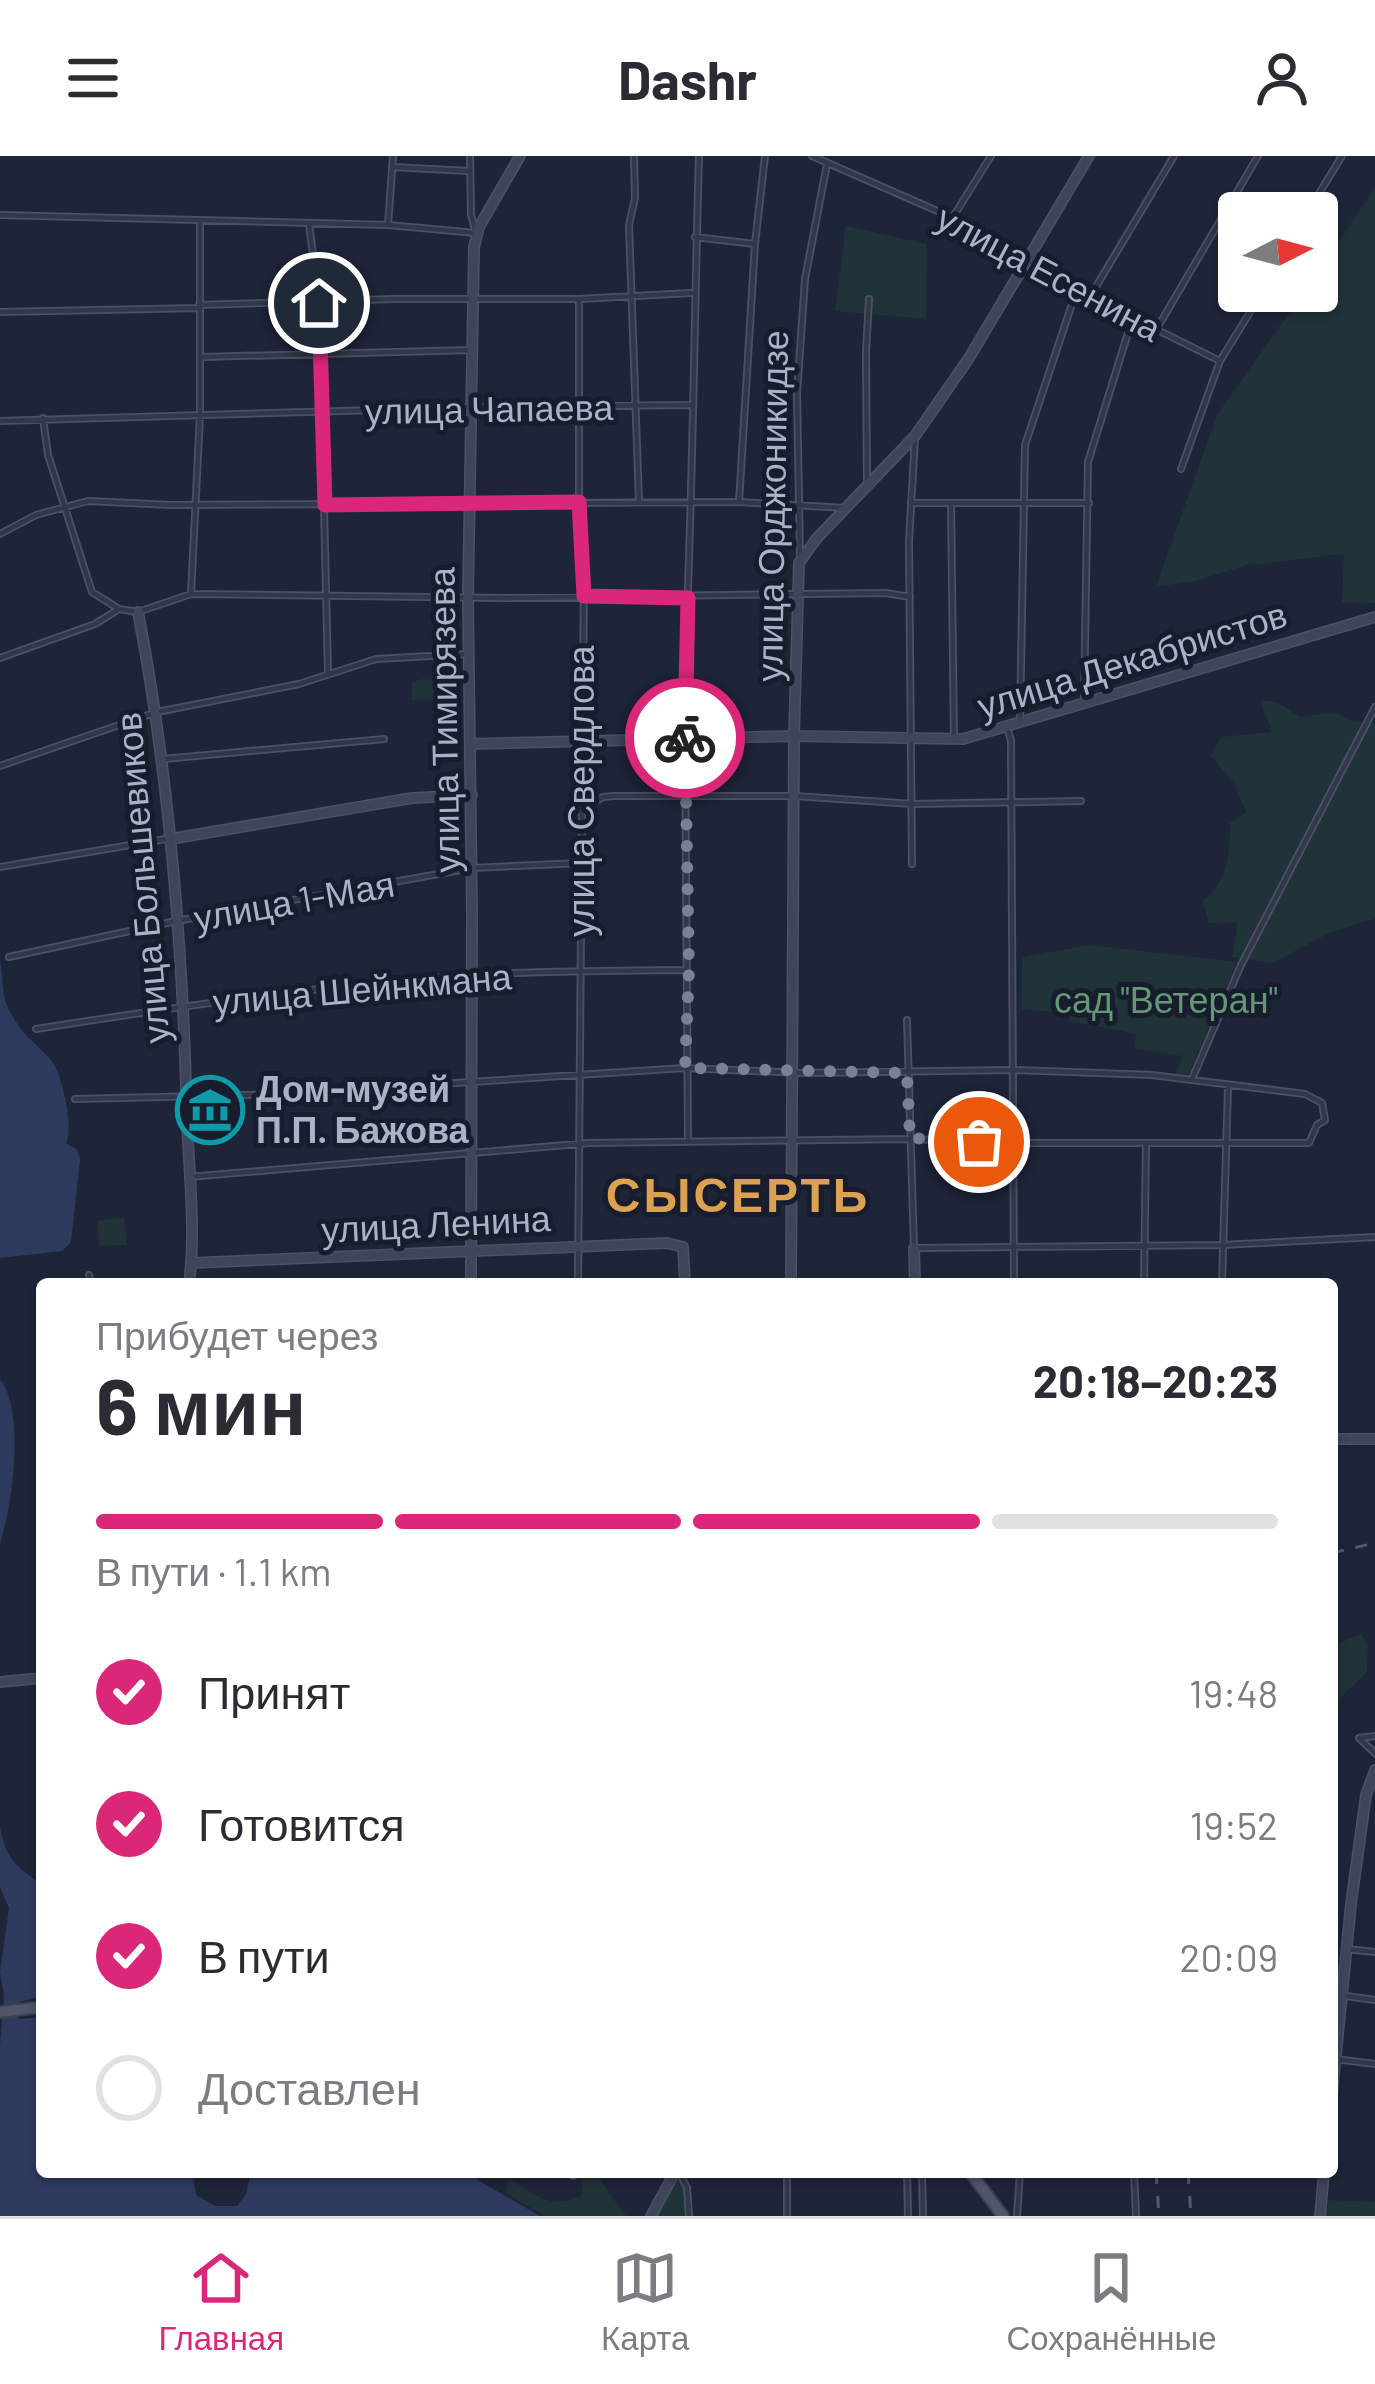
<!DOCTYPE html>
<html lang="ru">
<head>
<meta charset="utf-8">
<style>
	:root { --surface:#fff; --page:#f7f7f7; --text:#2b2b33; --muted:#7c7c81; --line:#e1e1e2; --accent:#db2777 }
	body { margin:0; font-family:Barlow,sans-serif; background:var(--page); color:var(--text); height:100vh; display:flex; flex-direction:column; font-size:45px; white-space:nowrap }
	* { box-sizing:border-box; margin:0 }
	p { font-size:39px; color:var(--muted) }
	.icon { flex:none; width:66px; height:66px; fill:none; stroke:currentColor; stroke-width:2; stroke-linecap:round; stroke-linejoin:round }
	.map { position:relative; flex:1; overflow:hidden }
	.details { position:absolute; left:36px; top:1122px; width:1302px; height:900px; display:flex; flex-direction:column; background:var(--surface); border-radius:12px; box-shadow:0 3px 9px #0004 }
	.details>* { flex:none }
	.needle { width:78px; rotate:84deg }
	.controls { position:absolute; left:1218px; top:36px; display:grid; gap:24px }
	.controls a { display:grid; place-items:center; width:120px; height:120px; border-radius:12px; background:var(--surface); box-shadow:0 3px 9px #0004; font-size:60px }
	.pin { position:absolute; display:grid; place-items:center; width:102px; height:102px; color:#fff; margin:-51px; border:6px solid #fff; border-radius:50%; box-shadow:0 3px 12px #0007 }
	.courier { position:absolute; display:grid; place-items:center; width:120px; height:120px; margin:-60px; border:9px solid #db2777; border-radius:50%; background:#fff; color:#222; box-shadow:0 3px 15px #0007 }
	.headline em { font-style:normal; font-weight:700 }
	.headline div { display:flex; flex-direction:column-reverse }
	.headline { display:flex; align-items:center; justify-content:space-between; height:204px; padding:0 60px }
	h1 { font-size:78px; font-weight:700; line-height:90px }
	.bar { display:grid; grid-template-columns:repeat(4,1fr); gap:18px 12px; align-content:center; height:144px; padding:0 60px }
	.bar i { height:15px; border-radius:9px; background:var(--line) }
	.bar .selected { background:var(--accent) }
	.bar p { grid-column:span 4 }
	ol { padding:0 60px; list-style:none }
	li { display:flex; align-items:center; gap:36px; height:132px }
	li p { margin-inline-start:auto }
	li .icon { padding:12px; border-radius:50%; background:var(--accent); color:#fff; stroke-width:4 }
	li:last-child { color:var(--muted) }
	li i { width:66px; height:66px; border:6px solid var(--line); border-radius:50% }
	header { display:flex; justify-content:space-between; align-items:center; height:156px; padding:0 60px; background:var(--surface); font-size:54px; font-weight:700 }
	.tab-bar { display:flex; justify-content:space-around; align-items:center; height:168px; border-top:3px solid var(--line); background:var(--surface); font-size:33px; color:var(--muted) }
	.tab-bar a { display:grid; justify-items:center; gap:6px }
	.tab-bar .selected { color:var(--accent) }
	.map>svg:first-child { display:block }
	.green { fill:#203339 }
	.water { fill:#2e3b5f }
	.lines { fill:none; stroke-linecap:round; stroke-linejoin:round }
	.street-casing { stroke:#4c5264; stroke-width:8 }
	.secondary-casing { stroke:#4c5264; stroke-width:12 }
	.primary-casing { stroke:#3b4152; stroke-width:14 }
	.street { stroke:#323849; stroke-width:4.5 }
	.secondary { stroke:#3f465c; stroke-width:9 }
	.primary { stroke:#4f5669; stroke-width:10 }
	.rail { stroke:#535b70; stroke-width:3; stroke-dasharray:12 12; stroke-linecap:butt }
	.done { stroke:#7a8194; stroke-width:12; stroke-dasharray:0 21.6 }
	.route { stroke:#db2777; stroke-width:15 }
	.labels { text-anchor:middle; stroke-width:10; stroke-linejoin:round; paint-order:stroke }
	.street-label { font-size:36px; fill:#abb2c6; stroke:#171d2d }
	.park-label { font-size:36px; fill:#629876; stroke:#171d2d }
	.poi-label { font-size:36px; font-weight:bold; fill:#abb2c6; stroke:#171d2d; text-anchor:start }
	.district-label { font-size:48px; font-weight:bold; letter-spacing:3px; fill:#dca251; stroke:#171d2d }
</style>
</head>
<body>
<header><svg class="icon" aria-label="menu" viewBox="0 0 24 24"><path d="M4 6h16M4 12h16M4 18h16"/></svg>Dashr<svg class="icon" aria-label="person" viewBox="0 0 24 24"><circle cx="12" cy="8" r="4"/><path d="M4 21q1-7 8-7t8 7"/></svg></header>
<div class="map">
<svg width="1375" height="2060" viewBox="0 0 1375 2060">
	<rect width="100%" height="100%" fill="#1e2538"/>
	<path class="green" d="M1375,31V447L1342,446L1344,398L1247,409L1195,425L1156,431L1217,259L1305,135H1317V118Z
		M846,70L927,88L926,163L835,155Z
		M423,523L452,526V544H412V526Z
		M1260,544L1277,546L1300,561L1335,556L1352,565L1375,567V762L1327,778L1273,807L1232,801L1238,766L1209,767L1203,745C1228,726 1230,697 1230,667L1246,656L1234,627L1210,599L1221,581L1272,576Z
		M1090,789L1237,806L1188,920L1176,918L1182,900L1135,893L1136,878L1070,865L1067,857L1021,853L1022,801Z
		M124,1061L127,1089L99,1090L97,1065Z
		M1361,1478L1368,1488L1367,1516L1341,1541L1332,1564V1490Z
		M582,2016H594L626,2060H545L506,2037L509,2022C535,2040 551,2054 582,2040Z
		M678,2023L687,2039L686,2060H656Z
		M1329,2044L1375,2046V2060H1325Z"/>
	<path class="water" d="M0,805C3,818 1,837 8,852C23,881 31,882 51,904C62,916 74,973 66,987L77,994L80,1003L71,1086L62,1095L0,1102Z
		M0,1223C26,1257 12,1349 0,1388Z
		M0,1670C5,1703 17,1711 42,1729V1840L19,1846L15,1857L20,1863L42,1861V2016H192L196,2039L215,2050H237L246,2038L251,2016H464L540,2060H0V1889L4,1840L0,1816L9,1752L0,1731Z"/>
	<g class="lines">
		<g class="street-casing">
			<path id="street" d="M634,0L635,42L629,69L639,346
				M812,0L976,72L1081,136L1220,205
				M392,11L469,15
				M1307,57L1342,0
				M0,59L388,69L476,77L471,59L470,0
				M953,61L991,0
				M309,67L319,147L328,517
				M388,69L393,0
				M695,81L755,88
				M1091,139L1174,0
				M199,149L394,143H579L691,137
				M0,156L199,152
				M1156,174L1258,0
				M202,201L472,194
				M43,262L48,299L92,436L119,453
				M0,265L480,251L690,249
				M1181,313L1220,205L1263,135
				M867,326L866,196L869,143
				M739,346L755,88L765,0
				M911,347H1089
				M951,348L954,583
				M0,378L36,359L88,345L171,349L739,346L846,352
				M800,401L797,237L805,123L827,8
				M191,438L200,259V66
				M0,502L95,468L119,453L138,456L191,438L504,442L886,437L910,441
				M1084,547L1088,306L1132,164
				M1020,567L1025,289L1077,133
				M1007,572L1011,584L1014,1128
				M163,603L384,583
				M0,610L157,556L299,528L376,503L468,498
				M582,654L603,641L614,640H795L913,648L1081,645
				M912,708L909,385L915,282
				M0,711L166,683
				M9,801L176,765L472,712L582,707
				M907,864L914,1092L1222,1089L1375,1081
				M36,873C164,853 291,834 420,823C508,815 598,815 687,814
				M1192,923L1241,809L1375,551
				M75,943L286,938L685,912L802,917L1013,914L1152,919L1305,938L1322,947L1325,964L1317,969L1309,987H1013L910,983L589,987L189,1021
				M688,985L685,583L689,536L685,505C693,335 694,169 699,0
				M89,1119L91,1128
				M578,1128L584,415L579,346V143
				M817,1128L913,1127
				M1144,1128L1146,987
				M1222,1128L1228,931
				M1359,1582L1375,1597
				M1359,1582L1375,1580
				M1346,1793L1375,1796
				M1346,1840L1375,1844
				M1335,1903L1375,1908
				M573,2016V2020
				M679,2016L687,2032L689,2060
				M907,2016L908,2060
				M922,2016L923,2060
				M1134,2016L1136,2060
				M787,2060V2016
				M1017,2060L1020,2016"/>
		</g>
		<g class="secondary-casing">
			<path id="secondary" d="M138,456C170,623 183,794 187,964C189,1017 196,1075 189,1128
				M470,588L794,580L963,583L1375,461
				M170,683L412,642L472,639
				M914,1092L915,1128
				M191,1107L667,1087L683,1091L685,1128
				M471,1128L472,757L468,441L474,91L479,71L520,0
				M791,1128L794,580L799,407L817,382L915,280L969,202L1089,0
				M1332,1283H1375
				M0,1526L42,1522
				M1332,1939L1351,1748L1366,1639L1375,1614
				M651,2060L675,2016
				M1320,2060L1324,2016"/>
		</g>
		<g class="primary-casing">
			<path id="primary" d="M0,1856L42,1851
				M970,2016L1003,2060"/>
		</g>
		<use href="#street" class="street"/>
		<use href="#secondary" class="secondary"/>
		<use href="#primary" class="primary"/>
		<path class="rail" d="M1332,1397L1375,1387
			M1156,2016L1159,2060
			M1188,2016L1191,2060"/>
	</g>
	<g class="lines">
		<path class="done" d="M685,582L689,814L685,912L907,917L910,982L979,986"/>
		<path class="route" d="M319,147L325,349L579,346L584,440L688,442L685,582"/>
	</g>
	<defs>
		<g id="museum-ring" transform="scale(3.45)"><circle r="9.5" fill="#171d2d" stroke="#0f9aa8" stroke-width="1.5"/><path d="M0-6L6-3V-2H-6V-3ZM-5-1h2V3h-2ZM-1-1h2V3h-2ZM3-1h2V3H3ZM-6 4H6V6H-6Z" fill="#0f9aa8"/></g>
	</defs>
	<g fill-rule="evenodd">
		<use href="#museum-ring" x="210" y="954"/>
	</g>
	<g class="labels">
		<g class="street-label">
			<text transform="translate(1049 117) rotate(28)" y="13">улица Есенина</text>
			<text transform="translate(489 253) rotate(-1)" y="13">улица Чапаева</text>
			<text transform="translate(772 350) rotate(-89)" y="13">улица Орджоникидзе</text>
			<text transform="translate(1132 504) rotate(-17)" y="13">улица Декабристов</text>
			<text transform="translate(444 564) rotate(-91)" y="13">улица Тимирязева</text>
			<text transform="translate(581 635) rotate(-90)" y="13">улица Свердлова</text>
			<text transform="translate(142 722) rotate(-95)" y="13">улица Большевиков</text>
			<text transform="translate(294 745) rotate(-10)" y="13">улица 1-Мая</text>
			<text transform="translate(362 833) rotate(-5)" y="13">улица Шейнкмана</text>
			<text transform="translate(436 1068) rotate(-3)" y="13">улица Ленина</text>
		</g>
		<g class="park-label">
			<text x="1166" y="857">сад "Ветеран"</text>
		</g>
		<g class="poi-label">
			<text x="256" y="946">Дом-музей<tspan x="256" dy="41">П.П. Бажова</tspan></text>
		</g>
		<g class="district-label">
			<text x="738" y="1056">СЫСЕРТЬ</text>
		</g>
	</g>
</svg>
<div class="controls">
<a><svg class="needle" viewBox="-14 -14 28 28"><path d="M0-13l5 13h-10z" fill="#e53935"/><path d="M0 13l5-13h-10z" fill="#7c7c81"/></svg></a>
</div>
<div class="pin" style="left:979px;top:986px;background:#ea580c"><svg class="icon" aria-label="bag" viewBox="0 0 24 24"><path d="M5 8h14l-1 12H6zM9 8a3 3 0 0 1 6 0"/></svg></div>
<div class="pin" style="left:319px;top:147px;background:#1f2937"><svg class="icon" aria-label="home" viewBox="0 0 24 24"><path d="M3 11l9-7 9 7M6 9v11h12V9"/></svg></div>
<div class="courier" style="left:685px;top:582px"><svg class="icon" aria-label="bike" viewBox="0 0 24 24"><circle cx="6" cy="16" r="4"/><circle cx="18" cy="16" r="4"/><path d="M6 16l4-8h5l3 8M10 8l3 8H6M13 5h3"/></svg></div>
<section class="details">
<div class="headline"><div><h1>6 мин</h1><p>Прибудет через</p></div><em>20:18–20:23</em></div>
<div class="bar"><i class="selected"></i><i class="selected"></i><i class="selected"></i><i></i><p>В пути · 1.1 km</p></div>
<ol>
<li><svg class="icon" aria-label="check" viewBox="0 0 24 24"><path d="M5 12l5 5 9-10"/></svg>Принят<p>19:48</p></li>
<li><svg class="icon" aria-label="check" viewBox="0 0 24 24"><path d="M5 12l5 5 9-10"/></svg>Готовится<p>19:52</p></li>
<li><svg class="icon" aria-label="check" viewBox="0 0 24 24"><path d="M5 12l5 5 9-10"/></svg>В пути<p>20:09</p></li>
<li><i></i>Доставлен</li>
</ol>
</section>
</div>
<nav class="tab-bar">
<a class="selected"><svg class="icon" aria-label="home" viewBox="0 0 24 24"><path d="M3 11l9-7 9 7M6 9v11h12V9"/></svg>Главная</a>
<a><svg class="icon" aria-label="map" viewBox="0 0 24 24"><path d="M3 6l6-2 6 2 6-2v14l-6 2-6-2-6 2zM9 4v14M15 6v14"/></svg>Карта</a>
<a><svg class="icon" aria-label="saved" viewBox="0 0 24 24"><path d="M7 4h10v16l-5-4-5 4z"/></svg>Сохранённые</a>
</nav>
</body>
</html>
